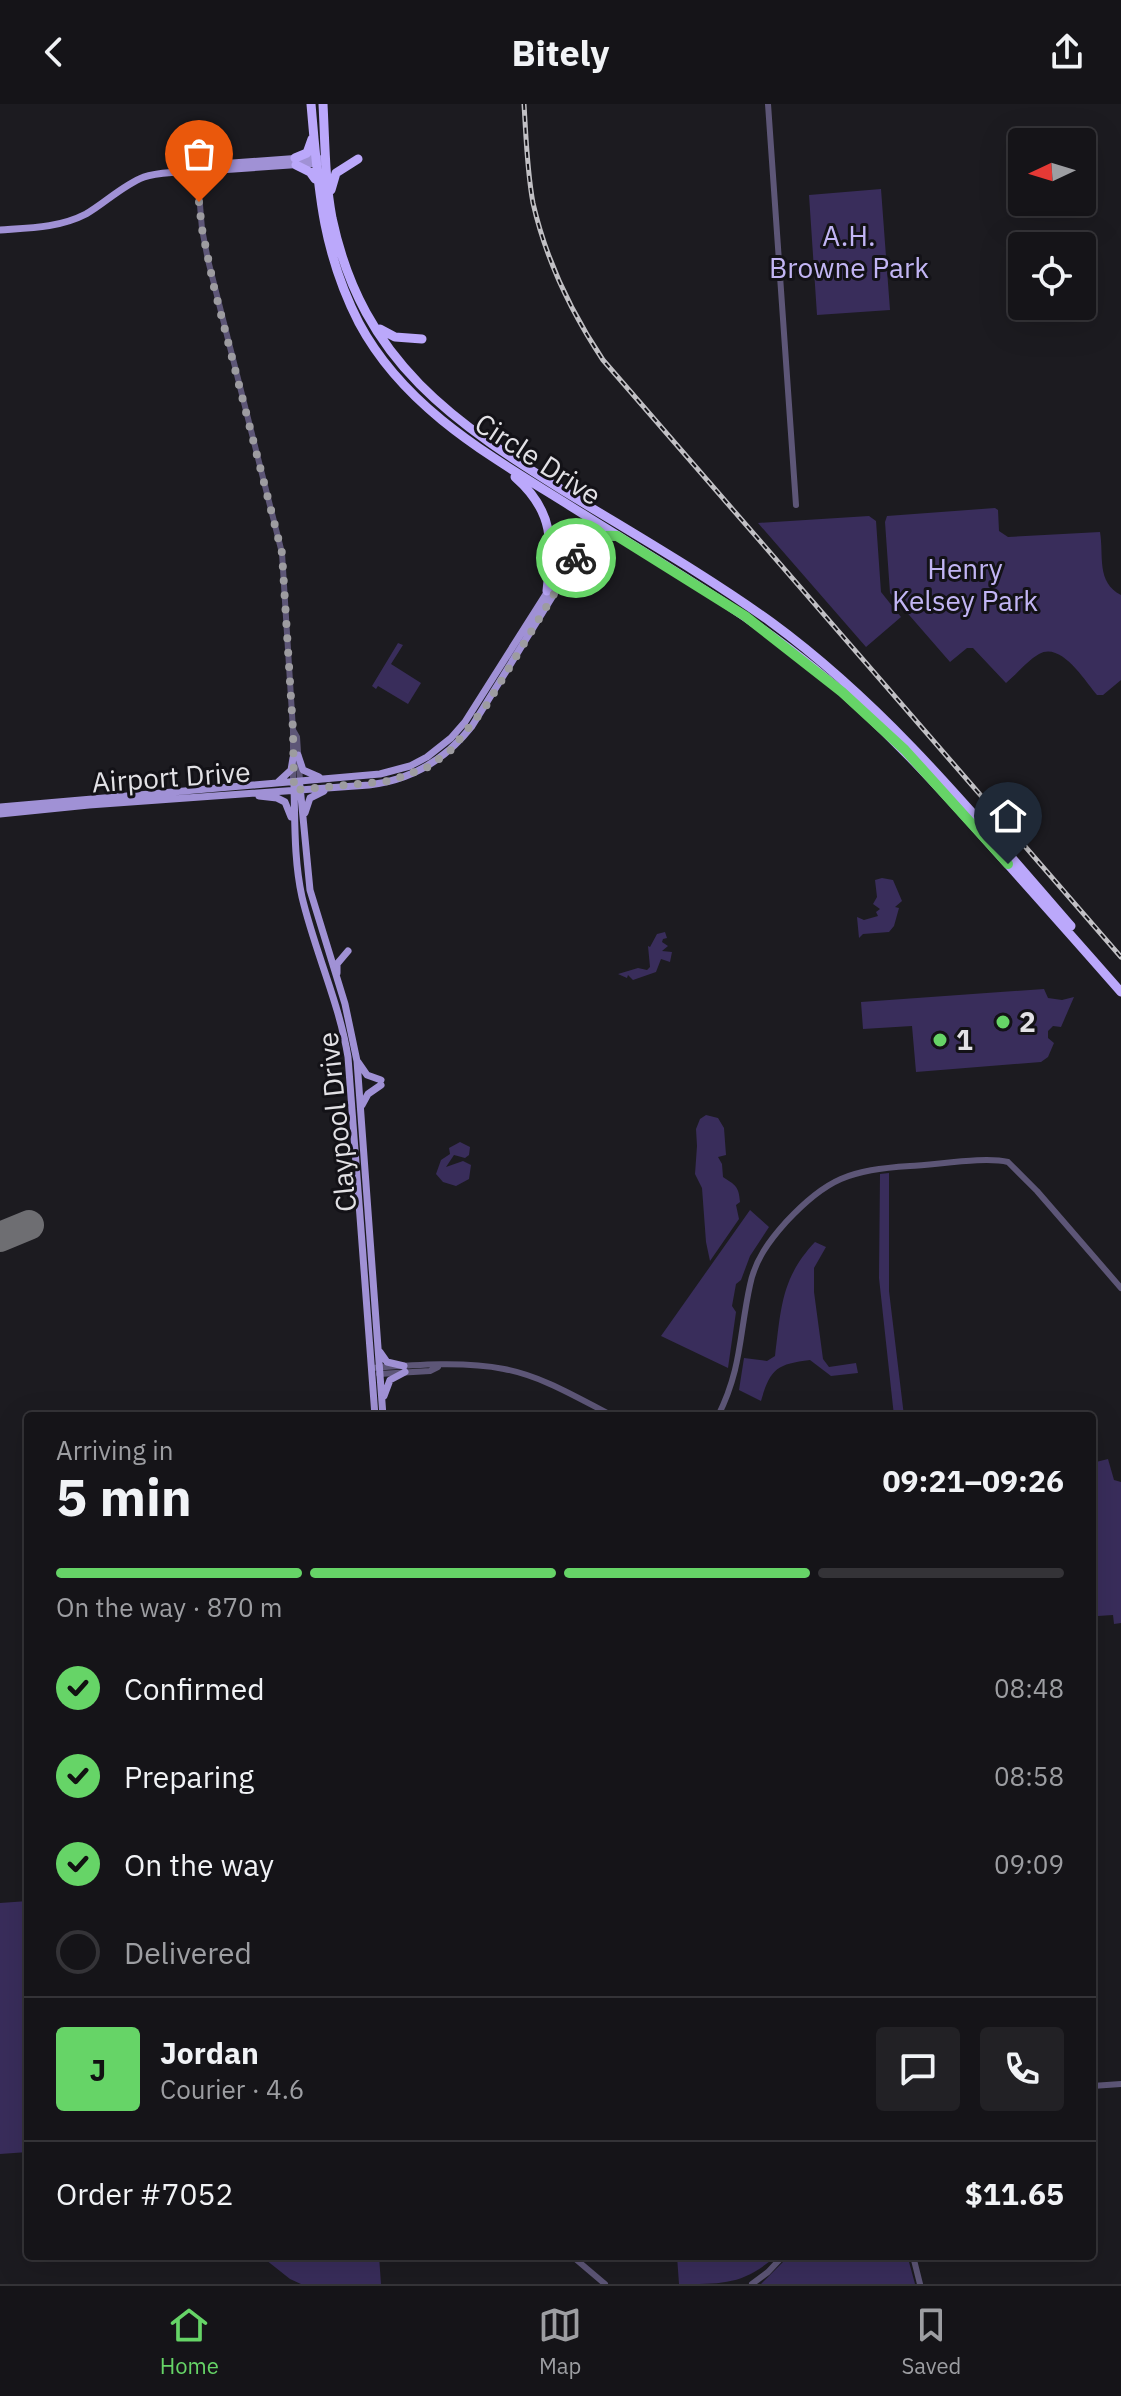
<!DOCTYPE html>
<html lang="en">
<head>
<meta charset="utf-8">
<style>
	:root { --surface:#151418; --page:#222125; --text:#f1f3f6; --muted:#9d9ea2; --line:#343337; --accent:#66d467 }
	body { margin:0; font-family:"IBM Plex Sans",sans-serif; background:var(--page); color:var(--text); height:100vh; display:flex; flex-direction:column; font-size:30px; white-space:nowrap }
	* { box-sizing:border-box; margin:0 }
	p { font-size:26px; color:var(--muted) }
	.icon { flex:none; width:44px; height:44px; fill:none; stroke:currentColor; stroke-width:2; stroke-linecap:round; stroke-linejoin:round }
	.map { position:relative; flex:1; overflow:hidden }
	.side { position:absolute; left:24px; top:1308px; width:1072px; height:848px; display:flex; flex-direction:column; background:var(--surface); border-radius:8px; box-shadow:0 8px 32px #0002,0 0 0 2px var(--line) }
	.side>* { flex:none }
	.needle { width:52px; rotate:266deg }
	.controls { position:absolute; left:1008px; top:24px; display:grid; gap:16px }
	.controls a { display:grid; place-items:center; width:88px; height:88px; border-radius:8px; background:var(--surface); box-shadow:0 8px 32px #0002,0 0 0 2px var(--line); font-size:40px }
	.pin { position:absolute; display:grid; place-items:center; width:68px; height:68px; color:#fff; margin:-82px -34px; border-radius:50% 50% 50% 0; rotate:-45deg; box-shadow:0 0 8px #0007 }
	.pin .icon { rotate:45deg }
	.courier { position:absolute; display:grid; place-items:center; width:80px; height:80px; margin:-40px; border:6px solid #66d467; border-radius:50%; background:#fff; color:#222; box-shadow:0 2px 10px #0007 }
	.head em { font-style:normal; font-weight:800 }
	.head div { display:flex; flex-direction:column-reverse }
	.head { display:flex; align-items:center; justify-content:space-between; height:136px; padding:0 32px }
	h1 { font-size:52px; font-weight:800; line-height:60px }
	.bar { display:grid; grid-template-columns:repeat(4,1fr); gap:12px 8px; align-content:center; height:96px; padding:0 32px }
	.bar i { height:10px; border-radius:6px; background:var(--line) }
	.bar .on { background:var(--accent) }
	.bar p { grid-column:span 4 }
	.line { display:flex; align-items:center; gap:20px; padding:0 32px; border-top:2px solid var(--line) }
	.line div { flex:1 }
	.round { display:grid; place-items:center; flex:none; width:84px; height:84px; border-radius:8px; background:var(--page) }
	ol { padding:0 32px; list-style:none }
	li { display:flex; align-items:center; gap:24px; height:88px }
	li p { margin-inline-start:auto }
	li .icon { padding:8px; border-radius:50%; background:var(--accent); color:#111; stroke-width:4 }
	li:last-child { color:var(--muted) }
	li i { width:44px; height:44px; border:4px solid var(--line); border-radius:50% }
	header { display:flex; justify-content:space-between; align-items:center; height:104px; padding:0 32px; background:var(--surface); font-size:36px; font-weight:800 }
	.tabs { display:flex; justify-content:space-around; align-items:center; height:112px; border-top:2px solid var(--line); background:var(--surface); font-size:22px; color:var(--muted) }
	.tabs a { display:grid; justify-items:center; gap:4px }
	.tabs .on { color:var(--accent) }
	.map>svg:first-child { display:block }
	.green { fill:#392d5b }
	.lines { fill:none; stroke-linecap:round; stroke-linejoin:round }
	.runway { stroke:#6e6e72; stroke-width:30 }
	.minor { stroke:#5d5677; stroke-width:6 }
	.major { stroke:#a091d5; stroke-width:7 }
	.highway { stroke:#bba8fb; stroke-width:9 }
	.rail-casing { stroke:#c1c0c4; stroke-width:5 }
	.rail { stroke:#131217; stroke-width:2; stroke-dasharray:6; stroke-linecap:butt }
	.done { stroke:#9d9ca0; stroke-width:8; stroke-dasharray:0 14.4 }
	.route { stroke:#66d467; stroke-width:10 }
	.poi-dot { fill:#66d467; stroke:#131217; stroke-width:3 }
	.labels { text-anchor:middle; stroke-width:6; stroke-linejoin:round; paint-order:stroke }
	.park-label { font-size:28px; fill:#c2b5f4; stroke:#131217 }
	.street-label { font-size:28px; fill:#e2e1e5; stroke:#131217 }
	.poi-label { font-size:28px; font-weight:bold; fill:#e2e1e5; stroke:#131217; text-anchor:start }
</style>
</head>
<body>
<header><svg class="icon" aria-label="back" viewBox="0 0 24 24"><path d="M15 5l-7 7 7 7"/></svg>Bitely<svg class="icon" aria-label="share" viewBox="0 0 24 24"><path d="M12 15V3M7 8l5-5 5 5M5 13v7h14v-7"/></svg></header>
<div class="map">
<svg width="1121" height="2180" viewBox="0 0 1121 2180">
	<rect width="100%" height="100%" fill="#1c1b20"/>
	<path class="green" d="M881,85L890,206L817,211L809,91Z
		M995,404L998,406L999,427L1008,433L1100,428C1104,452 1096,478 1121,491V576L1103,591H1097C1085,577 1061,537 1039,550C1027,557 1017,570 1006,579L973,544H967L950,558L890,489L885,418L887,412Z
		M869,412L876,417L881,488L901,513L866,543L758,419Z
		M398,539L403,541L391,560L421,579L408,600L378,582L376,585L372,582Z
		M882,774L893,776L902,797L895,803L899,804L894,822L889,828L863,830L859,834L857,813L864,816L878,812L876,808L880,805L873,800L877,793L875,776Z
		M665,828L667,834L663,835L662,838L668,842L662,847L672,848L670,858L661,855L656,868L633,876L628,871L627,874L618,870L638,864L647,866L650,863L648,842L650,843L657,830Z
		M1044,885L1048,894L1062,896L1074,893L1061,923L1053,922L1048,927V934L1054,939L1048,953L1041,958L916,968L912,922L863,925L861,898Z
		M706,1011L718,1014L724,1024L726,1051L718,1053L722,1060L723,1073C735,1081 739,1082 740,1098L736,1101L739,1115L710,1157L706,1138L702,1084L695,1070L697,1042L696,1025L700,1015Z
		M460,1038L470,1043L469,1051L465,1054L454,1051L446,1063L463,1057L471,1061L469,1075L456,1082L443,1078L436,1070L441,1056L450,1050L449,1044Z
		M889,1069V1187L904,1312H894L879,1174L880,1070Z
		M750,1106L769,1123L750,1152L741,1176L736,1180L732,1202L736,1208L728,1264L661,1232Z
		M815,1138L826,1143L814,1164V1188L823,1255L829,1263L856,1259L858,1269L831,1272L810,1256C777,1260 770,1265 761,1297L739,1286L744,1254L767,1257L775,1252C781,1205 781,1174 815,1138Z
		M1108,1355L1114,1376L1121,1378V1519L1114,1520L1113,1511L1098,1512L1096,1560H1092V1359Z
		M28,1797V2048L0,2050V1799Z
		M261,2152H379L381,2180H301L290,2175Z
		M677,2152H776C744,2180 725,2180 679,2180Z
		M789,2152H888L909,2158L915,2180H761Z"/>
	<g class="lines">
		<path class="runway" d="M0,1133L29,1121"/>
		<path class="minor" d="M768,0L796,401
			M197,65L202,125L208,156L282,449L293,626V677
			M293,626L297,633L300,677
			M372,1264C413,1261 464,1257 504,1265C542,1272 578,1294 613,1312
			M379,1270L430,1267L438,1263
			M718,1312C742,1264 739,1231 750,1181C755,1156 769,1137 786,1118C827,1074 850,1066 910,1062C936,1061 985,1052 1008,1058L1037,1087L1121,1184
			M1092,1982L1121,1980
			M572,2152L605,2180
			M913,2152L920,2180
			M752,2180L768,2168L783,2152"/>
		<path class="major" d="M198,64L205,67L319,59
			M0,126C29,124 59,124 86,110C105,99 123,81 144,73C163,66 188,71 205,61L315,53L326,57
			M298,651L303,666L319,673
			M278,678L291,666L293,654
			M294,682C295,719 294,757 302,793C315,848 339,898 348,953L375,1312
			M300,682L310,786L345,900L357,957L383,1312
			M259,692L277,694L285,698L291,713
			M0,703L380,670L410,662L427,653L451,634L465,618L593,416
			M305,709L310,694L324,687
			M0,710L89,701L369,681C412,676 445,656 472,622L598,419
			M337,869V860L348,847
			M358,958L367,971L381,976
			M362,1001L368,990L381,981
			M380,1248L387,1258L404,1262
			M384,1292L390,1276L405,1268"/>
		<path class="highway" d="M311,0C318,80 321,145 359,219C406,307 494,354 575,405C656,456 740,504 815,565C882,620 939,683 996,747C1038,794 1080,841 1121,888
			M323,0C325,38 325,77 332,114C363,260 455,319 572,392C639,433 707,472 771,518C887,603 977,714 1071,822
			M295,54L307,49L312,35
			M296,61L310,68L315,75
			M331,86L336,69L358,55
			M380,225L395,233L422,235
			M515,373C555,408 552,439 547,487
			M583,444L598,432H615
			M550,457L554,465L569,467"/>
		<g class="rail-casing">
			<path id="rail" d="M524,0C526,32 527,67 533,99C546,156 571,208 603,256L1121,853"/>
		</g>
		<use href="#rail" class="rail"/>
	</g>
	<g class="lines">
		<path class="done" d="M199,98L202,125L214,183L282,449L293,626L294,686L390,677L428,663L451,646L486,602L576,454"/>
		<path class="route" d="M576,454C587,437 597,430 617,432L745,512L842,588L905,646L1008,760"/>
	</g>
	<g class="poi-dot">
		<circle cx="1003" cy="918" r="8"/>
		<circle cx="940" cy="936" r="8"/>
	</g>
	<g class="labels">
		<g class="park-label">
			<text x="849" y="142">A.H.<tspan x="849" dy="32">Browne Park</tspan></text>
			<text x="965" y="475">Henry<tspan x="965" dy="32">Kelsey Park</tspan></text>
		</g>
		<g class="street-label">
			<text transform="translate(538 355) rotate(33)" y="10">Circle Drive</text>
			<text transform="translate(171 673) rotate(-4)" y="10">Airport Drive</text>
			<text transform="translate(337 1018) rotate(-96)" y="10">Claypool Drive</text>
		</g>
		<g class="poi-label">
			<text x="1019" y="928">2</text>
			<text x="956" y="946">1</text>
		</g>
	</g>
</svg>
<div class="controls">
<a><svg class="needle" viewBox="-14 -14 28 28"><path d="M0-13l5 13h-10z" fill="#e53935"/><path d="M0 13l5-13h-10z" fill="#9d9ea2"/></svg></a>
<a><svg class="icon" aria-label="locate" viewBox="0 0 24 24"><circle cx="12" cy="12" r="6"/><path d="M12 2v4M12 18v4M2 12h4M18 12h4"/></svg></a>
</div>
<div class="pin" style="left:199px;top:98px;background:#ea580c"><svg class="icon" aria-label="bag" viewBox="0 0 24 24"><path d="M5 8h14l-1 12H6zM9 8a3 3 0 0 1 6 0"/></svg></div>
<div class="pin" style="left:1008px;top:760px;background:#1f2937"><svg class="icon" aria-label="home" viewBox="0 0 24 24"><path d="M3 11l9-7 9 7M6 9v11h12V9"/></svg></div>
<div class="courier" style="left:576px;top:454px"><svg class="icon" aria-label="bike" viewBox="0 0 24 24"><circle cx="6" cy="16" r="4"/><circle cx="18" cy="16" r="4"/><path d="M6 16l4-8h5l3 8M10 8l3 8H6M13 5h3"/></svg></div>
<section class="side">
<div class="head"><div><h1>5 min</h1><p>Arriving in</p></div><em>09:21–09:26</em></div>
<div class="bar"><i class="on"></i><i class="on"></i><i class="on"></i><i></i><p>On the way · 870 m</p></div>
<ol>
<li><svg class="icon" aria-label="check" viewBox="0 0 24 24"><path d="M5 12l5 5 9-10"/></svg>Confirmed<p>08:48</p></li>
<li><svg class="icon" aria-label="check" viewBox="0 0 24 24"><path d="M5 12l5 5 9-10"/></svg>Preparing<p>08:58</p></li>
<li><svg class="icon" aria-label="check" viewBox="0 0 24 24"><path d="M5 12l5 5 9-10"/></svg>On the way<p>09:09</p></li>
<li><i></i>Delivered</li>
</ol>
<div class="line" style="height:144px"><b class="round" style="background:var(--accent);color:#111">J</b><div><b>Jordan</b><p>Courier · 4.6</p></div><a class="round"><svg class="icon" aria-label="chat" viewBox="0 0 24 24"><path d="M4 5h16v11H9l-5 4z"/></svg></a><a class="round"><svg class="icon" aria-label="phone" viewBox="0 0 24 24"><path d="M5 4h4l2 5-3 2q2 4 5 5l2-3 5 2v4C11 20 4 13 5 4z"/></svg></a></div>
<div class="line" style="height:104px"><div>Order #7052</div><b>$11.65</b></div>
</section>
</div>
<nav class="tabs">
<a class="on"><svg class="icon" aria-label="home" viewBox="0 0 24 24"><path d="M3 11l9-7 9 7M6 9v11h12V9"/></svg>Home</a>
<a><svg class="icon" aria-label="map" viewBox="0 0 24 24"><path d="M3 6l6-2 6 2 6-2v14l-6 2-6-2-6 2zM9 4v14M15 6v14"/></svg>Map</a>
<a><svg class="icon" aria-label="saved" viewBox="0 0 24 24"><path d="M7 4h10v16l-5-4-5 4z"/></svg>Saved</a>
</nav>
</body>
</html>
